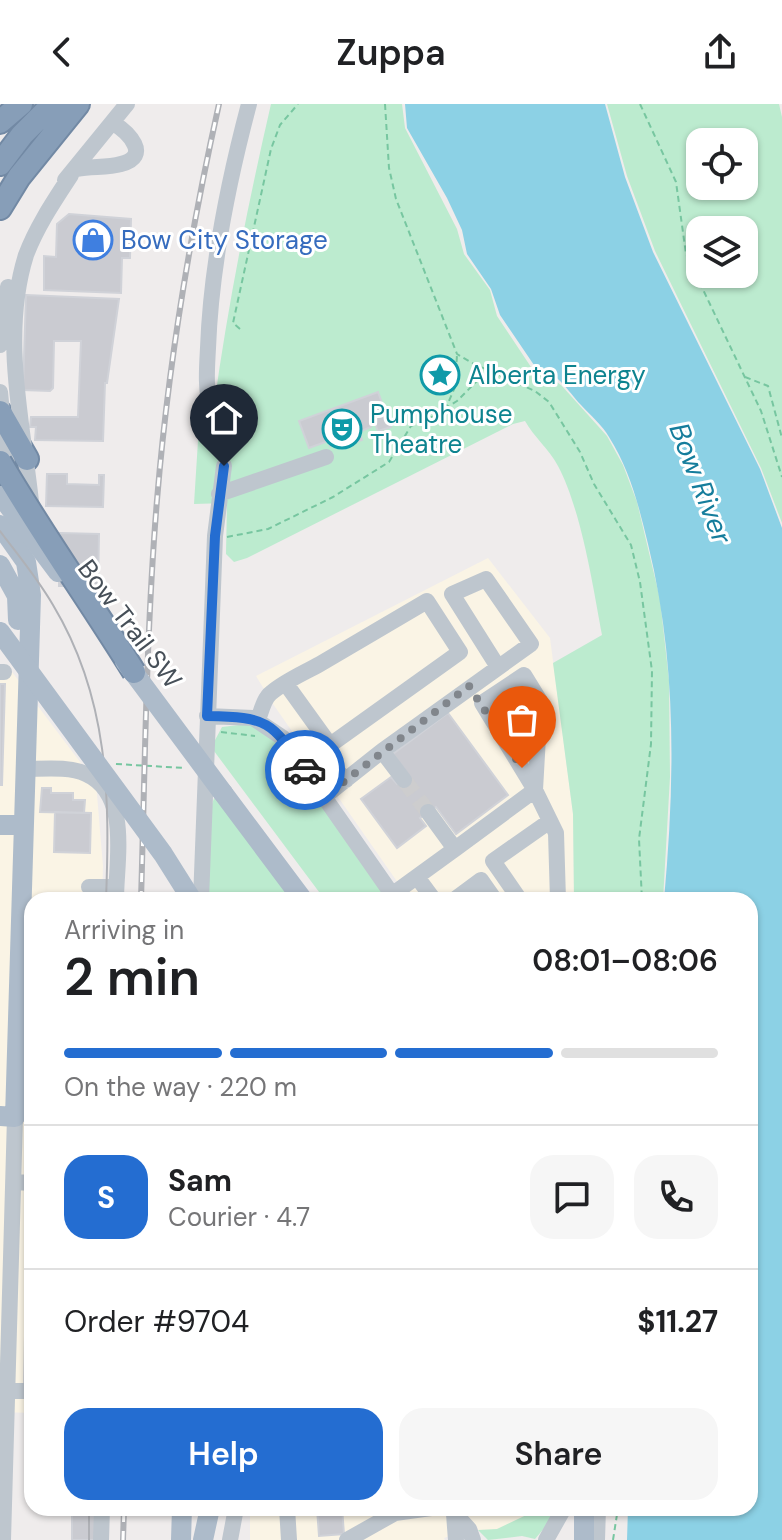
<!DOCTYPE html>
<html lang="en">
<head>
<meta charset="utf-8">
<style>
	:root { --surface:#fff; --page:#f6f6f6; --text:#202124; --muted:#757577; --line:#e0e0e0; --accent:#246dd1 }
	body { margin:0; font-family:"DM Sans",sans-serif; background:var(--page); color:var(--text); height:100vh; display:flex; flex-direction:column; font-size:30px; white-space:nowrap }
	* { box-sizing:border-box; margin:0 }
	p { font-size:26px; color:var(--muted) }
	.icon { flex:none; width:44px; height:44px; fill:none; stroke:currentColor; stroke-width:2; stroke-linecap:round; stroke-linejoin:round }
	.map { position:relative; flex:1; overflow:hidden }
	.drawer { position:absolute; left:24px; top:788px; width:734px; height:624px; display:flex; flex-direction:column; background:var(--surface); border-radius:24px; box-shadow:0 2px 6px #0004 }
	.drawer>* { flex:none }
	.controls { position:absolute; left:686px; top:24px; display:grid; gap:16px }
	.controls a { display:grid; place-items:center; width:72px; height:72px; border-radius:16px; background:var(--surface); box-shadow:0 2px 6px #0004; font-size:40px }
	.pin { position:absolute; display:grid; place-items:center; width:68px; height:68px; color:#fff; margin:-82px -34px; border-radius:50% 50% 50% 0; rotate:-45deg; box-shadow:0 0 8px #0007 }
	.pin .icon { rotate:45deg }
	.courier { position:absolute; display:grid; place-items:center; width:80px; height:80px; margin:-40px; border:6px solid #246dd1; border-radius:50%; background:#fff; color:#222; box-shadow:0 2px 10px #0007 }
	.head em { font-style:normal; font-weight:600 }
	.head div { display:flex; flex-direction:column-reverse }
	.head { display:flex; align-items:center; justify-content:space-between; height:136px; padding:0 40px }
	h1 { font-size:52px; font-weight:600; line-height:60px }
	.bar { display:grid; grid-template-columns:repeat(4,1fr); gap:12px 8px; align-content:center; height:96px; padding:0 40px }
	.bar i { height:10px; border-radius:6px; background:var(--line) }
	.bar .on { background:var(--accent) }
	.bar p { grid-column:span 4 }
	.line { display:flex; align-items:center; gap:20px; padding:0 40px; border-top:2px solid var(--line) }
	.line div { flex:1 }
	.round { display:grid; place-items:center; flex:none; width:84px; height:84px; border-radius:24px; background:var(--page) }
	.primary-button { display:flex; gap:16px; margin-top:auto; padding:16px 40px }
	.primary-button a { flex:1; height:92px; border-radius:24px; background:var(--accent); color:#fff; font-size:32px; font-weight:600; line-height:92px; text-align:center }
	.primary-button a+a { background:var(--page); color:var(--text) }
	header { display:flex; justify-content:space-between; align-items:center; height:104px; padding:0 40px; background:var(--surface); font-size:36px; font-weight:600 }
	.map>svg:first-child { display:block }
	.commercial { fill:#faf4e5 }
	.green { fill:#bcebcf; fill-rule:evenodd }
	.water { fill:#8cd1e5 }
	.building { fill:#cacbd1; stroke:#d0d2d8; stroke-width:2 }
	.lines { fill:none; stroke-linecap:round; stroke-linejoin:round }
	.minor-tunnel { stroke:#cdcdce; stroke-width:16; stroke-dasharray:16 8; stroke-linecap:butt }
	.highway-casing { stroke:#7289a4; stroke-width:26 }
	.path { stroke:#77c6a0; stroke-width:2; stroke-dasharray:6 4; stroke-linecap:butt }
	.minor { stroke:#bec6ce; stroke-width:16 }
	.major { stroke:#adbbca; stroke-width:20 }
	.highway { stroke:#879eb8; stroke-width:22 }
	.tram { stroke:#afb1b6; stroke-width:2 }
	.rail-casing { stroke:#afb1b6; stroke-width:6 }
	.rail { stroke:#fff; stroke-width:3; stroke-dasharray:9; stroke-linecap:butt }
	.highway-bridge-casing { stroke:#7289a4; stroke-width:26; stroke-linecap:butt }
	.major-bridge { stroke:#adbbca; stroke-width:20 }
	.highway-bridge { stroke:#879eb8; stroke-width:22 }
	.done { stroke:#81868c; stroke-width:8; stroke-dasharray:0 14.4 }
	.route { stroke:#246dd1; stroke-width:10 }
	.labels { text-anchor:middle; stroke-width:6; stroke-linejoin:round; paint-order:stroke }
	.shop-label { font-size:26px; fill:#366cbe; stroke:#fff; text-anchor:start }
	.culture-label { font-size:26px; fill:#0d838f; stroke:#fff; text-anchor:start }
	.street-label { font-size:26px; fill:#464f58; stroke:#fff }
	.water-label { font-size:28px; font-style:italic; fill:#157d9c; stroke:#fff }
</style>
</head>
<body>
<header><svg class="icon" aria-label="back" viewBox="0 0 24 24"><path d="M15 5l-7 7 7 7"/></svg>Zuppa<svg class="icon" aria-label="share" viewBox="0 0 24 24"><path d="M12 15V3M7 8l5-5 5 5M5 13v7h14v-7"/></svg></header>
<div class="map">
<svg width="782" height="1436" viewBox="0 0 782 1436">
	<rect width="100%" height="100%" fill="#efecec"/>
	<path class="commercial" d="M488,454L550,534L573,710L574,796H410L273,600L256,572Z
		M6,560L96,679L103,762L102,796H32V1309L0,1308V563Z
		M250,1404H541L497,1426H478L477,1422L444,1434L445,1436H250Z"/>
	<path class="green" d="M271,0H402L405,24L457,125L464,150L490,186L497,212L533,266L546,269L562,282L607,332L623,361L637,398L660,495L669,576L670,673L663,796H574L573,710L553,559L602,531C593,482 581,405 558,362C549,345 534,333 525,317L513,320L247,454L234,458L226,450L227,399L194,400L200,305L214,302C228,200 248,100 271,0Z
		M607,0H779L782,13V419L761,364L655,147L627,72ZM700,38H744V82H700ZM700,126H744V170H700Z
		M247,620L259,625L278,639L388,796H325L214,647V638L222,623Z
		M214,694L241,725L292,796H212L206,787L209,710Z
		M541,1404H556L546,1422L535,1435L522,1432L488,1436L478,1426L497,1425Z"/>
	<path class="water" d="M405,0H605L625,73L653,148L760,365L782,424V1436H627L628,1404H750V796H664C675,676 677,558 648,440C639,403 630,366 609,333C602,321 590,311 581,301C567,286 557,267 536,264L500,211L491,185L467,150L462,126L447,94L407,24Z"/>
	<path class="building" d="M69,110L131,115L130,154H122L121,189L44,186V152L56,153L57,120Z
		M26,191L119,195L107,279H105L103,337L35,336L36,323H30L31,313H78L81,237H54L53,284L50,287L23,286Z
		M378,288L391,323L378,327L374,317L370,318L371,323L359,328L362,336L343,343L342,338L330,342L328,337L309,344L299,317Z
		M47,370H67V380L99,381V371H104L103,403L46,402Z
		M60,429L99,430L98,482H59Z
		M0,580H5L2,681H0Z
		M448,609L508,691L456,730L436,703L420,714L426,722L397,744L361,695L391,673L397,680L409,672L393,650Z
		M42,684H51V689H73V696H85L84,709L40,708Z
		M55,708L91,709L90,749L54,748Z
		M25,1232H32V1283H24Z
		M72,1404H98L97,1436H72Z
		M317,1404H342L344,1430L319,1432Z"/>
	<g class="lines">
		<path class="minor-tunnel" d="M404,676L428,708"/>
		<g class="highway-casing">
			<path id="highway" d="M0,18L21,0
				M0,60L22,31L53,0
				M0,104L19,73L78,0
				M0,308L27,355"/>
		</g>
		<path class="path" d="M385,0L389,64L396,95L457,250L472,259L535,287L549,298L580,348L594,380L631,441L640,478L652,567L651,640L639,735L642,796
			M640,0L676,78L686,150L761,307L782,373
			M240,225L233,219L271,45L280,21L298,0
			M745,273L768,282L782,334
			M445,306L455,283L457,251
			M227,433L268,425L333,393L389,358L411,322L432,313L457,297L487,267
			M221,628L255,632
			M116,660L185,664
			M613,1436L618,1404"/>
		<path class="minor" d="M77,65C91,62 107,64 121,60C152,52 128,28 113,19
			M65,76L127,0
			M0,241L8,183
			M0,288L8,370
			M225,340C220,328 214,317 211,305C205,286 207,263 208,244C211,162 228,79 249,0
			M219,390L326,353
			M32,407C24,323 0,234 26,151C37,122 54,97 71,71
			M0,568H4
			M524,571L540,597L535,686L482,599Z
			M207,612L253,614L283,634L396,796
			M258,616C261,608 264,594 271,589C285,577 304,569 320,560C356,539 391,518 427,497L460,548L330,641L286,580
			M330,641L329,659L346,676
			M382,647L404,676
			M24,665C43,665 69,662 86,670C131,690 116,757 116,796
			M324,693L382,647L531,540L486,475L452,490L498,563
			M455,745L535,686L556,729L558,796
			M417,773L434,796
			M89,783H116
			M393,790L455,745L428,708
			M201,796L215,432L224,362
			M454,796L481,776L495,796
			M520,796L493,757L550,717
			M14,1078L32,1079
			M8,1287H32
			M287,1404L289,1436
			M450,1404L469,1425L473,1436
			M454,1410L456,1436
			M3,1436L15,1013
			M101,1436L102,1404
			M230,1436L236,1404
			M347,1436L395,1409L431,1404
			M546,1436L564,1404
			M597,1436L598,1404"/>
		<path class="major" d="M0,421L26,458L31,491L15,1013L0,1012
			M0,461L17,492L18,516
			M223,689L303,796
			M0,721H22
			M181,1436L182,1404
			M203,1436L210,1404
			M584,1436V1404"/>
		<use href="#highway" class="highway"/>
		<path class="tram" d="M0,427C18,451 38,475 53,501C109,594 110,692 106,796
			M89,1436V1404"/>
		<g class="rail-casing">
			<path id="rail" d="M141,796C145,663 146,529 157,396C168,262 190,130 219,0
				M123,1436L124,1404"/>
		</g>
		<use href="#rail" class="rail"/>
		<g class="highway-bridge-casing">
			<path id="highway-bridge" d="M0,358C42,430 90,497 134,568"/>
		</g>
		<path class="major-bridge" d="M1,392L58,468
			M0,528L163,750L192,796
			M125,557L223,689"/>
		<use href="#highway-bridge" class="highway-bridge"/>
	</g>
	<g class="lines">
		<path class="done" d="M305,666L324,693L469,582L522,664"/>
		<path class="route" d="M224,362L215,432L207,612C268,613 271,617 305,666"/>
	</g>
	<defs>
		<g id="shop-ring" transform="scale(2)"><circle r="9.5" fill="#fff" stroke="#3f7fe0" stroke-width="1.5"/><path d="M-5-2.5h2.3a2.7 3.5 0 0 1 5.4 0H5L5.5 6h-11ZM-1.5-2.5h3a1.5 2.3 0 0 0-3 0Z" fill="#3f7fe0"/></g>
		<g id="sight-ring" transform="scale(2)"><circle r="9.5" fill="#fff" stroke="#0f9aa8" stroke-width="1.5"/><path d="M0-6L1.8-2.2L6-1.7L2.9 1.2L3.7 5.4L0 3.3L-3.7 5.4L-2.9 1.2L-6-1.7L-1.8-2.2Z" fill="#0f9aa8"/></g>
		<g id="theatre-ring" transform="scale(2)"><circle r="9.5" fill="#fff" stroke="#0f9aa8" stroke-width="1.5"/><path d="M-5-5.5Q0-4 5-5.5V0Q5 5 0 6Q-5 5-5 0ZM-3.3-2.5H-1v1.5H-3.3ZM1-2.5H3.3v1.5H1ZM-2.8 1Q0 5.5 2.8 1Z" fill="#0f9aa8"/></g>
	</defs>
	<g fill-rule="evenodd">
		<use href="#shop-ring" x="93" y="136"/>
		<use href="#sight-ring" x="440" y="271"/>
		<use href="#theatre-ring" x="342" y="325"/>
	</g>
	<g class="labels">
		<g class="shop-label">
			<text x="121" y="145">Bow City Storage</text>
		</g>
		<g class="culture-label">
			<text x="468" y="280">Alberta Energy</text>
			<text x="370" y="319">Pumphouse<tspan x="370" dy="30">Theatre</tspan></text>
		</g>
		<g class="street-label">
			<text transform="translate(130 520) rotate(53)" y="9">Bow Trail SW</text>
		</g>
		<g class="water-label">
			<text transform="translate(701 379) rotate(69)" y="10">Bow River</text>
		</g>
	</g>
</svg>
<div class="controls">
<a><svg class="icon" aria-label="locate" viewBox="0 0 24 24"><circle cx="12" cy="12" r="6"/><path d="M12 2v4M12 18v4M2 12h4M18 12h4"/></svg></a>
<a><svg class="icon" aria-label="layers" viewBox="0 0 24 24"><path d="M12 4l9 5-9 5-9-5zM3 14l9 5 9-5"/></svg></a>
</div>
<div class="pin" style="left:522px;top:664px;background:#ea580c"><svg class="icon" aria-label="bag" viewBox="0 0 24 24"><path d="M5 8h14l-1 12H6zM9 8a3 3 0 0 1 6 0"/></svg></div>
<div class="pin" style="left:224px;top:362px;background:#1f2937"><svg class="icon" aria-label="home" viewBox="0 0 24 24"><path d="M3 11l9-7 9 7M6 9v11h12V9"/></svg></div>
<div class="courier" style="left:305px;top:666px"><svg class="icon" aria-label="car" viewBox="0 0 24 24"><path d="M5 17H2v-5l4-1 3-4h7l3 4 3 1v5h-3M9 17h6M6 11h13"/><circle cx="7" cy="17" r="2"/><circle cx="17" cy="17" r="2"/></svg></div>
<section class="drawer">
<div class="head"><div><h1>2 min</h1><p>Arriving in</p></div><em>08:01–08:06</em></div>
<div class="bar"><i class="on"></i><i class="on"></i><i class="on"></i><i></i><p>On the way · 220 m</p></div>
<div class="line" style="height:144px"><b class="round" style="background:var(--accent);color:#fff">S</b><div><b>Sam</b><p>Courier · 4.7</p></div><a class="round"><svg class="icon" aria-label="chat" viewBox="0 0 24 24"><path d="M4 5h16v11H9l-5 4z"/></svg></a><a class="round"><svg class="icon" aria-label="phone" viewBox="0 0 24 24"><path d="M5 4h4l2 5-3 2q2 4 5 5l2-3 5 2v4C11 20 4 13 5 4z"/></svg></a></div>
<div class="line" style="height:104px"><div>Order #9704</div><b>$11.27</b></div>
<div class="primary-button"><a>Help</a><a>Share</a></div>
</section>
</div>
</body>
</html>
